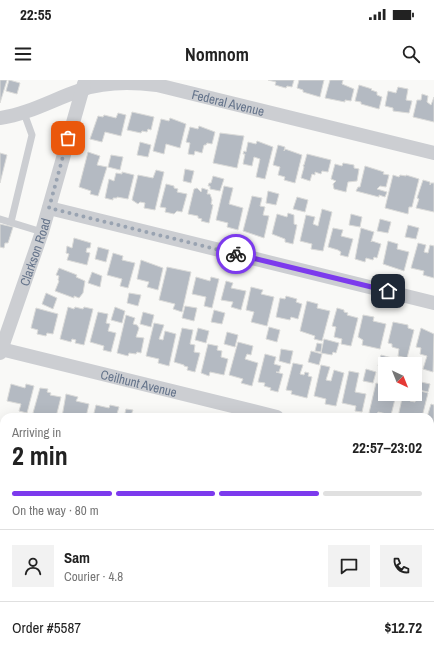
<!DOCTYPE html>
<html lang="en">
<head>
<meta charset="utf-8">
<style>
	:root { --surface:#fff; --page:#f2f2f2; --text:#222; --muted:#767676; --line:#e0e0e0; --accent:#7c3aed }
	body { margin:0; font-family:"Archivo Narrow",sans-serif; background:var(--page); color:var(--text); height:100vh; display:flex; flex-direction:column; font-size:15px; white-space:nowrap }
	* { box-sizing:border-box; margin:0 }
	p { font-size:13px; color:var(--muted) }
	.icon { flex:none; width:22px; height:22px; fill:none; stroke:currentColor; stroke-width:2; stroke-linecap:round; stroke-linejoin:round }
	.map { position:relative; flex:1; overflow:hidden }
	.sheet { position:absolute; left:0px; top:333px; width:434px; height:248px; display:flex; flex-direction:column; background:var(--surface); border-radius:12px 12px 0 0; box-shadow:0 4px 16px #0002 }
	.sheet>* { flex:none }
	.needle { width:26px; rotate:137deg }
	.fabs { position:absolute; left:378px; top:277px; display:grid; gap:8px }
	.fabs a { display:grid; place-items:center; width:44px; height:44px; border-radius:0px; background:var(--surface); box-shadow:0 4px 16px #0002; font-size:20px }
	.pin { position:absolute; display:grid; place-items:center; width:34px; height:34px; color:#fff; margin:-17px; border-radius:8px; box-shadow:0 2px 6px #0006 }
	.courier { position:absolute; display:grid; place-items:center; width:40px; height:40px; margin:-20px; border:3px solid #7c3aed; border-radius:50%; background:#fff; color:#222; box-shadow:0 1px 5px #0007 }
	.headline em { font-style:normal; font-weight:700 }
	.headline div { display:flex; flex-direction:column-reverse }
	.headline { display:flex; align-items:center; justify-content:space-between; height:68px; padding:0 12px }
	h1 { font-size:26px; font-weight:700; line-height:30px }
	.bar { display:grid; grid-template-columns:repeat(4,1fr); gap:6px 4px; align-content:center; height:48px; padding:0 12px }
	.bar i { height:5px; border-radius:3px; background:var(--line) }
	.bar .active { background:var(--accent) }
	.bar p { grid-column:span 4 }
	.line { display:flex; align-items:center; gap:10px; padding:0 12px; border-top:1px solid var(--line) }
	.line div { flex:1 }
	.round { display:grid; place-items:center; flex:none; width:42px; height:42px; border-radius:0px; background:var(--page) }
	.status { display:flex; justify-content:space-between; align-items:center; height:28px; padding:0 20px; background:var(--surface); direction:ltr }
	.status svg { height:11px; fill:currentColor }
	header { display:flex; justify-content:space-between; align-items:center; height:52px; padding:0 12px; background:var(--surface); font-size:18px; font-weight:700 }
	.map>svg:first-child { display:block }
	.building { fill:#b4bac2; stroke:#dbdbd9 }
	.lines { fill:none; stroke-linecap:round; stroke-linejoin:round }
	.service { stroke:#ccced2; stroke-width:7 }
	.minor { stroke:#ccced2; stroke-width:14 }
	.done { stroke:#99a3b1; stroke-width:4; stroke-dasharray:0 7.2 }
	.route { stroke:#7c3aed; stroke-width:5 }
	.labels { text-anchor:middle; stroke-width:4; stroke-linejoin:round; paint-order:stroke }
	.street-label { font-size:13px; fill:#65748b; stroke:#fff }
</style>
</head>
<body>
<div class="status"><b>22:55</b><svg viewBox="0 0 49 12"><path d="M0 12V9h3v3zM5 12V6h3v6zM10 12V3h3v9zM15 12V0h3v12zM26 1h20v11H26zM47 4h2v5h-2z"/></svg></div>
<header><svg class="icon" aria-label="menu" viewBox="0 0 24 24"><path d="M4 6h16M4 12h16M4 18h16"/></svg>Nomnom<svg class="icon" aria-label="search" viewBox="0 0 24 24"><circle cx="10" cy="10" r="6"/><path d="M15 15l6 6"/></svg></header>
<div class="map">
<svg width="434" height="581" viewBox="0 0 434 581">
	<rect width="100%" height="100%" fill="#f9f9f7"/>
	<path class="building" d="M0,0H7L0,23Z
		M9,0L20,3L17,14L6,11Z
		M268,0H294L292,7L287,6L286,8L275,5L276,2Z
		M299,0H324L320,17L303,12V10L297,8Z
		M330,0H343L342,4L354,9L351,21L345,20V22L325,18Z
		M359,5L372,9L371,10L377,12V15L382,17L379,29L361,24V22L355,21Z
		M398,7L408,9L406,20L412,21L409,33L393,31V28L385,26L388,11L396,13Z
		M422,14L428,16L427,22L431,25L434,17V42L413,37L417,20H421Z
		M132,32L154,37L151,50L148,49L147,52L142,51L141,53L127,50Z
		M118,33L126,35L121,56L105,52L102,62L90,59L98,36L103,37L104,35L116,38Z
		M170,38L186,44L180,68L166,64L164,74L153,71L161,39L169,41Z
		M199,46L215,52L212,64L207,63L206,65H204L202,73L195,71L194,75L188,74L190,63L186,62L190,47L198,49Z
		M220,53L244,56L237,88L213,83Z
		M257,61L273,67L265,99L256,97L260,79L254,77L252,86L243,84L245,74H243L244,71L246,72L248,62L256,64Z
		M140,62L151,65L148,77L137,75Z
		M278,65L285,67L284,71L285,69L302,75L295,103L284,100L285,97L278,95L280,87L273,85Z
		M88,72L100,76L97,85L107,87L98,116L90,114L91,111L79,107Z
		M0,73L7,75L0,103Z
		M307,74L331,80L328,92L322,91L321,94L315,92V95L312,94L310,101L301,98L304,87L303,85H304Z
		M111,75L123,77L120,90L108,87Z
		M343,83L354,85V88L359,89L357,101L348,102L346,112L334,109L333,104L336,101L331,99L335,84L342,86Z
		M365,86L384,92L383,94L389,95L386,107L380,106L377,109L387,112L385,117L379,115V117L356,111L358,107H360Z
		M185,89L194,91L191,103L183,101Z
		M156,90L164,92L155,130L144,128L145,123L140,122L138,124L132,120L138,95L153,98Z
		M122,92L134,95L128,119L117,117V118H113V120L105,118L109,99L114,101L116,93L122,94Z
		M393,95L399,97L400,95L406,96V95L419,99L412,127H409L408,134L385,128Z
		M213,96L224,99L220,111L210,109V106H208L209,103H211Z
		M423,100L430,102V105L431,103H434V132L416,128L419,119L417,118Z
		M166,104L174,106V108L178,109L177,112L187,114L182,132L177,131L174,134L165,132L166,128L160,127Z
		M224,106L233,108L229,124L243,128L238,150L227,147L228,143L216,140Z
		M197,108L201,112L202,108L208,110L207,114H210L212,120L211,124L213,125L209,143L201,141L202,139L198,138V136L188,134L194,109Z
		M268,111L279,114L276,125L266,123Z
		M252,116L262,118L260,126L265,127L263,135L269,136L264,158L243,151Z
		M297,117L308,120L305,132L293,129Z
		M322,129L332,132L323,171L311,169L312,164L300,161L306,135L315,137L313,144L318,146Z
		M288,133L294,135V144L297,145L293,164L285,162V159L272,154L277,134L287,137Z
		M351,134L362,137L360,147L349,145Z
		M380,139L391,142L388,153L377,151Z
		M0,144L13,147L8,163H5L4,168L0,167Z
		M408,145L419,148L416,159L405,157Z
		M333,148L343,150L341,156L353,159L348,177L340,175L341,172L338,170L328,167Z
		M361,148L374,152L371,162L372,161L381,164L377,178L374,177L373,180L366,178L365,182L355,179Z
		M74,158L91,163L90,168H87L86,172L90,173L87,185L67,180L69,174L66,173L67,166L72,168Z
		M388,161L398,164L397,169L409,172L404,191L383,184Z
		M418,163L426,165L424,172L428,173L430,165L434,166V198L423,195L424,191L411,188Z
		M98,167L109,170L106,182L95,179Z
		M113,173L123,176L122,180L135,183L128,208L120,206L122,199L107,195Z
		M141,180L163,188L158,210L147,207L149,202L137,199Z
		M167,187L191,192L182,232L173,229L175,224L159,220Z
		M59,188L77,195L76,197L85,201L83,213L79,218L74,216V218L55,211L59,201L58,200L59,196L56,195Z
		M92,192L102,196L100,207L88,203Z
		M196,197L210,201L211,197L219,199L212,228L204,226L206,217L192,214Z
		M226,201L233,203L231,208L246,211L241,230L231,227L233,222L221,220Z
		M251,207L263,210L261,214L274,217L267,246L251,242L254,232L246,230Z
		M46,213L57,218L53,229L42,224Z
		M129,213L141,215L138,226L127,223Z
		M286,216L297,219L296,222L302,224L298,239L291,237L290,240L276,237L280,218L285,219Z
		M307,221L318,224L317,228L330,231L322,261L314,259L315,256L300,251Z
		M185,226L197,228L194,241L182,238Z
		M68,227L74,229L75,227L83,229L84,227L93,229L84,265L75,263L76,260L72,259L71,262L60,259Z
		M115,227L125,231L122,243L111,240Z
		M36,228L58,234L53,254L47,253L46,256L37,254L38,250L31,248Z
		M337,228L344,230V232L348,233L347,235L358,238L351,266L341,264L342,259L334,257L336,247L332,246Z
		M214,230L225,233L222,244L211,242Z
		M98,232L108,234L106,243L110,244L108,251L116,253L111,272L103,270L104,266L90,262Z
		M143,232L154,235L151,247L140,244Z
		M126,235L135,238L133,244L137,245L139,248L136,257L144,258L141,273L137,272L136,274L129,273L128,276L117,273Z
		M363,235L374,237L373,241L386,244L380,269L362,265L363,260L358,257Z
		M393,242L408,245V248L414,250L407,278L398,276L399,269L392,267V264L388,263Z
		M154,243L164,245L159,259L163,260L165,251L176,254L169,286L158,283L159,279L146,276Z
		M269,247L280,250L277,262L266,259Z
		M182,248L193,250L190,264L195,265L194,272L200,273L195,292L187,290L188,287L184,286V285L174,282Z
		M198,248L209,251L206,263L195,260Z
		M421,248L434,254L433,292L423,289L427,276L420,274L421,268L416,267Z
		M227,252L238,255L235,267L224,264Z
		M324,259L339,263L336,273L333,272L332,275L321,273Z
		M238,262L253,266L251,275L247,274L245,279L258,283L252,306L241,303L243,299L229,295Z
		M317,263L322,264L321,272L315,271Z
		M208,264L218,266L217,270L222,271L221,277L228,279L224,295L210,292L209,296L201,293Z
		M281,269L293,271L290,284L279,281Z
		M311,271L322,274L319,285L308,282Z
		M265,274L276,277L274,284L281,286L279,292H276L283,294L278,312L270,310L271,308L264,306L265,303L258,302Z
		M381,275L392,278L390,284H385V288L378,286Z
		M409,278L421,280L418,292L415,291V284H408Z
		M293,283L303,285L300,294L304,295L305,292L309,293L308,296L312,297L307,318L291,314L292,311L286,310Z
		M321,285L330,287L326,300L331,301L334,290L344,293L336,326L325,324L326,319L314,316Z
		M366,289L376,292L373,303L363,301Z
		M349,291L359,293L355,312L366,314L362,332L355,331L356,326L342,323Z
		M421,302L430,304L428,312L419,310Z
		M376,303L385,305L383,313L393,316L392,318L395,319L391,335L378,332L377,335L369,333Z
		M11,304L25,308L26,304L34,306L27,333L19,331L21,324L7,321Z
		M40,308L48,309L47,312L51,313L50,315L61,317L56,337H47L33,333Z
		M417,310L428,313L422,337H398L403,314H412L410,321L415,322Z
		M66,314L78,317L76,321L89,324L86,337H62Z
		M431,324L434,325V345L430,344V337H427Z
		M96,325L109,328L110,325L119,327L116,337H93Z
		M126,329L133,330L131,335L140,337H124Z
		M0,373L4,374V393L0,392Z
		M0,449L4,450V487V484L0,483Z
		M430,474L434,475V492L431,502Z
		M430,559L434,560V581L428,580L430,577Z
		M145,577H171L170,581H153L145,579Z
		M176,577H198L197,581H175Z
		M206,577H220L228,579L227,581H205Z
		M235,577H255L254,581H234Z
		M280,577H292L291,581H279Z
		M367,577H379L378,581L367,580Z
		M396,577H408L407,581H395Z"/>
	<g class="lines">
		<path class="service" d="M0,139L42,152
			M11,142L32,55L24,33"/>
		<g class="minor">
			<path id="s1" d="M0,38C29,34 54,19 81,10C106,1 132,2 157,5L434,73"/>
			<path d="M49,128L434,223"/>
			<path id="s2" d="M1,269L277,337"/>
			<path id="s3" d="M0,273L42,152L84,4"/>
			<path d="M430,375L434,376"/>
			<path d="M0,420L4,421"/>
			<path d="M430,526L434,527"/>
			<path d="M6,577L23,581"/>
		</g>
	</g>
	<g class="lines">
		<path class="done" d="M68,58L49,128L236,174"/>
		<path class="route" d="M236,174L388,211"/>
	</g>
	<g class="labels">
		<g class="street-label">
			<text dy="5" stroke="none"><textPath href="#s1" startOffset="236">Federal Avenue</textPath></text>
			<text dy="5" stroke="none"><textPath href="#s3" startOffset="107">Clarkson Road</textPath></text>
			<text dy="5" stroke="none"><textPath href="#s2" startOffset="142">Ceilhunt Avenue</textPath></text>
		</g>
	</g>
</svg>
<div class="fabs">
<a><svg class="needle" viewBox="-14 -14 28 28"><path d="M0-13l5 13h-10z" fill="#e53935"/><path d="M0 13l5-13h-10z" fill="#767676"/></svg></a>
</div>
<div class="pin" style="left:68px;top:58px;background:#ea580c"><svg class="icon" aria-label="bag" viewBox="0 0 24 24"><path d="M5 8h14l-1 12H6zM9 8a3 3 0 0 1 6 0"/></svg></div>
<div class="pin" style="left:388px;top:211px;background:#1f2937"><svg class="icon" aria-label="home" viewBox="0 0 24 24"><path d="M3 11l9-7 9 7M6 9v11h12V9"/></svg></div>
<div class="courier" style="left:236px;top:174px"><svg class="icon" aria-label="bike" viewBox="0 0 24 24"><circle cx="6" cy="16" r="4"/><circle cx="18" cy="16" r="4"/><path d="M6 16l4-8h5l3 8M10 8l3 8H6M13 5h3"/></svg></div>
<section class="sheet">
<div class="headline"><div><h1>2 min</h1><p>Arriving in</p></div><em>22:57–23:02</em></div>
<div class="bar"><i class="active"></i><i class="active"></i><i class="active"></i><i></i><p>On the way · 80 m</p></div>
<div class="line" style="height:72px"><a class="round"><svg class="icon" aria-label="person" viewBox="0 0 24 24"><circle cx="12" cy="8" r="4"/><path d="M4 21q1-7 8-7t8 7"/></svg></a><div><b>Sam</b><p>Courier · 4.8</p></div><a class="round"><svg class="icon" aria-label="chat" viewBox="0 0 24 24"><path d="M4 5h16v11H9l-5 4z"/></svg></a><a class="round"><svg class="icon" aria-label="phone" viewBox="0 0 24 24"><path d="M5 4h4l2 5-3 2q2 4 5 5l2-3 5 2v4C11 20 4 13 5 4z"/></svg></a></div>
<div class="line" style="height:52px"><div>Order #5587</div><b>$12.72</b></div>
</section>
</div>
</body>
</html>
